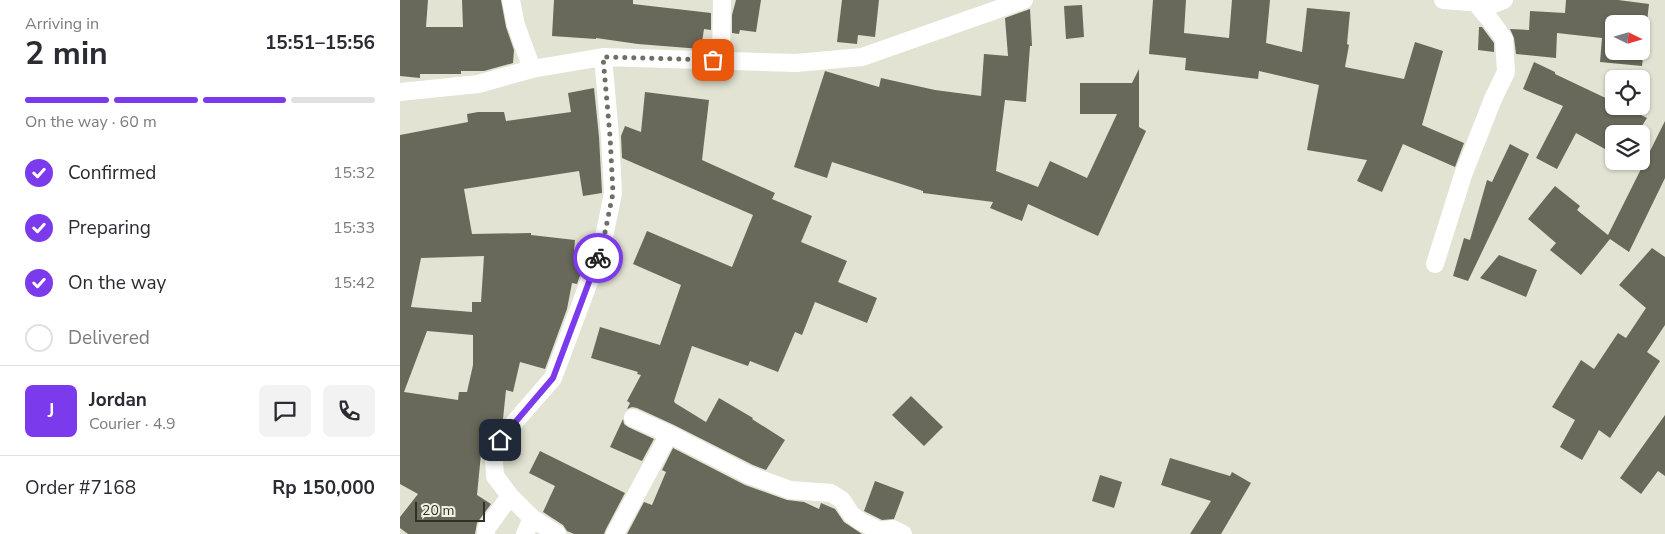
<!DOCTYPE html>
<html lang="en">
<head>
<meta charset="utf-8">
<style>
	:root { --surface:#fff; --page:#f2f2f3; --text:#2b2b33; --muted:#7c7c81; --line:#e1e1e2; --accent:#7c3aed }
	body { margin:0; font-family:"Nunito Sans",sans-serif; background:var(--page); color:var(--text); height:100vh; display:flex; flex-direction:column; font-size:19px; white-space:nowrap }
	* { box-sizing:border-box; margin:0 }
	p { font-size:16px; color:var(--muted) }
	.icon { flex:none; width:28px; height:28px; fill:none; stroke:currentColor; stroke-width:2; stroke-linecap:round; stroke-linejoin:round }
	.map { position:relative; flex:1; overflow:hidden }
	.drawer { display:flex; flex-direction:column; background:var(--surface); width:400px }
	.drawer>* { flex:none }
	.needle { width:32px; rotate:95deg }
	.controls { position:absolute; left:1205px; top:15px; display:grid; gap:10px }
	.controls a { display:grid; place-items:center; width:45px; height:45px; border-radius:8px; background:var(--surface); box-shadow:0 1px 4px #0004; font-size:25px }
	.scale { position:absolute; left:15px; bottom:12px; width:70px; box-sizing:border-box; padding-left:5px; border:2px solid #30302a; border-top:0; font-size:14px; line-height:18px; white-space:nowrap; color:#30302a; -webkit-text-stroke:4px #eff1df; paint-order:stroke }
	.pin { position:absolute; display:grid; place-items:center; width:42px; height:42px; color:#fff; margin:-21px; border-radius:10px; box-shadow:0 2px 8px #0006 }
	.courier { position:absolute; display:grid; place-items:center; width:50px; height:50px; margin:-25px; border:4px solid #7c3aed; border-radius:50%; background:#fff; color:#222; box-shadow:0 1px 6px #0007 }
	.summary em { font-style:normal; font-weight:700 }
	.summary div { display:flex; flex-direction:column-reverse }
	.summary { display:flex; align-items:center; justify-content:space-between; height:85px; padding:0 25px }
	h1 { font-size:32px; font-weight:700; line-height:38px }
	.bar { display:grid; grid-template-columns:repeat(4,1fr); gap:8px 5px; align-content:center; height:60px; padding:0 25px }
	.bar i { height:6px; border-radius:4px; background:var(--line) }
	.bar .current { background:var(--accent) }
	.bar p { grid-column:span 4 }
	.line { display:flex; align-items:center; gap:12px; padding:0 25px; border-top:1px solid var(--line) }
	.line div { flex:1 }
	.round { display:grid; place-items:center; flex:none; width:52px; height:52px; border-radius:8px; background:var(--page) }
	ol { padding:0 25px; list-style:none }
	li { display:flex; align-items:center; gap:15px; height:55px }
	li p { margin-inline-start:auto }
	li .icon { padding:5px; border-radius:50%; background:var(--accent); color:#fff; stroke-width:4 }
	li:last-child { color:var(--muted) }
	li i { width:28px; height:28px; border:2px solid var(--line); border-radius:50% }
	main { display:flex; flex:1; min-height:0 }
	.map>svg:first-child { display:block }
	.building { fill:#68695a; fill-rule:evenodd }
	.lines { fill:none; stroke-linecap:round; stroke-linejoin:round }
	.minor { stroke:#fff; stroke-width:18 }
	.done { stroke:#6e6f65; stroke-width:5; stroke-dasharray:0 9 }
	.route { stroke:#7c3aed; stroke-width:6 }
</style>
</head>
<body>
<main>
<section class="drawer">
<div class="summary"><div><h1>2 min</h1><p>Arriving in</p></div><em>15:51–15:56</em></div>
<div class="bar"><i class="current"></i><i class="current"></i><i class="current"></i><i></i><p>On the way · 60 m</p></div>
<ol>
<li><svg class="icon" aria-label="check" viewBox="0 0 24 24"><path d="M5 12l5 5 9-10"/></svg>Confirmed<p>15:32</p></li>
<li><svg class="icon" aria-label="check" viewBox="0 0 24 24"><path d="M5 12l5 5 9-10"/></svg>Preparing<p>15:33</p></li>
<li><svg class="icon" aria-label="check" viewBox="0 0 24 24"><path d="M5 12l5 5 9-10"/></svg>On the way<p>15:42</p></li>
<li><i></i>Delivered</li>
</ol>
<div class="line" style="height:90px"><b class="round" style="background:var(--accent);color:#fff">J</b><div><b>Jordan</b><p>Courier · 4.9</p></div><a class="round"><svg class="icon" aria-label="chat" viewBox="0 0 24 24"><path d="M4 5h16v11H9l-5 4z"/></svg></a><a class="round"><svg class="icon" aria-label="phone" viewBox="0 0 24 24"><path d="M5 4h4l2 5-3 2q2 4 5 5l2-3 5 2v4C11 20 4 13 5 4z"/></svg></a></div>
<div class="line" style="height:65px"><div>Order #7168</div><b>Rp 150,000</b></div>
</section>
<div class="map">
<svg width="1265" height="534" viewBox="0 0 1265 534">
	<rect width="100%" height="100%" fill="#e2e3d2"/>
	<path class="building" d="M0,0H28L26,27H63L62,0H101L106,27L114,50L113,63L84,71H61V74H20V78L0,76Z
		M154,0H233V4L311,13V30L304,29L301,49L238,44L196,38V39L152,36Z
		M336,0H361L356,32L340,30L339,34L332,33V15Z
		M442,0H479L475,37L458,35L457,44L437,42Z
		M753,0H786L784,33L829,38L832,0H870L866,43L902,52L907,8L950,12L947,44L949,45L945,67L1004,79L1015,42L1043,51L1022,125L1064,143L1055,167L1003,144L982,192L957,181L967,160L907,150L919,85L859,71L858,79L785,70L786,58L749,54Z
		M1166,0H1218L1249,4L1242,66L1200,62L1202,38L1157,33L1156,58L1116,54L1114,38L1110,29L1129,30L1130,11L1165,13ZM1214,24H1241V51H1214Z
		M682,5L684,37L666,39L664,6Z
		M630,9L632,46H630L626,102L605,100L596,171L638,187L650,161L687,178L717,114H680V83H732L739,69V127L746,131L698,236L628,204L622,221L590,208L593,202L523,193V191L432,162L427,178L394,167L425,71L479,87L481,78L535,90L581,96L584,54L608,56L605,18Z
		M1079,27H1082L1094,43V52L1078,50Z
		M1134,62L1155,72V74L1214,102V106H1223L1247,118L1240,129L1243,131L1240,134H1214V154L1176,133L1157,169L1136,158L1163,106L1123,89Z
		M194,88L199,137L202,193L183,196L179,171L64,189L72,234L131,233V235L175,240L174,251L188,253L177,284L172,283L167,309L145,369L120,362L113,392L106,390L103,419L101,422L95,421L94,430L89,438L85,455L81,454L77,495L91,504L77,523L75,534H8L0,528V517L18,494L0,484V135L68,122L67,114L78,112H104L106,121L171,112L168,93ZM84,256L81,302H72V312L11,307L21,258ZM27,331L73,335V365L67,392H59L58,400L4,392Z
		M245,92L309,100L302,160L375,193L372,199L412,216L401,242L447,261L438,282L477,298L467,323L415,302L402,335L395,332L378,372L350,361L348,366L292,346L274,401L275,403L306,422L319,398L353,418L352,419L385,440L366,470L353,465L274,425L237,408L232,407L227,409L230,403L227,401L241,375L237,374L238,372L191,358L200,327L260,345L281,285L233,264L247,231L332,267L353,215L222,158L221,136L225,126L241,132Z
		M1265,121V178L1229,252L1210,239L1181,275L1150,250L1156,243L1128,219L1155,186L1180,206L1177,210L1208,235Z
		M1110,144L1129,154L1068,281L1053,276L1064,238L1070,240L1087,180L1092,182Z
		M1252,248L1265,257V325L1247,352L1260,361L1210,438L1199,430L1182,460L1160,447L1175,420L1152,407L1181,360L1194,369L1218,333L1226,338L1246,308L1219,285Z
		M1099,255L1137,270L1126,297L1080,278Z
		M511,396L543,427L524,446L492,415Z
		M1265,415V476L1258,471L1241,494L1220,478Z
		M223,419L224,424L228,427L254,439L242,461L210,447Z
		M273,448L345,485L387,500L404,502L419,509L421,503L435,509L444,522L462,534H227L244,502L252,505L266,472L262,470Z
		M140,451L225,493L206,529L204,534H174L167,531L163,525L143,512L155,486L129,473Z
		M770,458L830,476L832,472L851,483L821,534H790L811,501L761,485Z
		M700,475L722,482L714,508L692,501Z
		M475,481L504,492L494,519L482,520L464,511Z"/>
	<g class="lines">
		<path class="minor" d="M111,0L116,25L132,69
			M1043,0L1094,4L1104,0
			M321,60L322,0
			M0,92L78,84L132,69L203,57L396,63L462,57L624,0
			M1035,264L1063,175L1093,99L1106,72L1104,39L1091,21L1075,2
			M233,418L269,434L349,475L390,490L431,493L442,500L451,514L460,521L480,531L493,529L503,534
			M132,518L157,534
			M86,534V529L110,496
			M125,534L132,518L110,496L95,476L94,461L99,440L153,378L202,247L213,193L210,136L203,57
			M215,534L269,434"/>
	</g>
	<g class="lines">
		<path class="done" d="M198,258L202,247L213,193L210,136L203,57L313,60"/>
		<path class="route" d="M100,440L153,378L198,258"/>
	</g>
</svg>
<div class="controls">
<a><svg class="needle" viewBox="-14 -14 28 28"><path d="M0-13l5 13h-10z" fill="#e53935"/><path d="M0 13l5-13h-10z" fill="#7c7c81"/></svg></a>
<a><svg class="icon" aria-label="locate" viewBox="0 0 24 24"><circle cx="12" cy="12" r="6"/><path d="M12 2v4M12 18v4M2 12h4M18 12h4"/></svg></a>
<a><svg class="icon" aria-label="layers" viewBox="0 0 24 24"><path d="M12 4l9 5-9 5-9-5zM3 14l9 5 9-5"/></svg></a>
</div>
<div class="scale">20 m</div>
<div class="pin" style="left:313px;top:60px;background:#ea580c"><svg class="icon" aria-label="bag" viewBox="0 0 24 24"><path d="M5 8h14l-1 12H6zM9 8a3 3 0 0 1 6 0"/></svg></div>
<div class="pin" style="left:100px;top:440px;background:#1f2937"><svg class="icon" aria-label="home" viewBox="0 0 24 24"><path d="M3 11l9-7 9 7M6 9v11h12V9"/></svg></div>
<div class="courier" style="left:198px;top:258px"><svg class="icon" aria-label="bike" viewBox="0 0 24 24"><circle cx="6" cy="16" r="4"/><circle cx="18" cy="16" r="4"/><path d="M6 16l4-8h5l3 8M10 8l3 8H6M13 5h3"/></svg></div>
</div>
</main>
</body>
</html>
